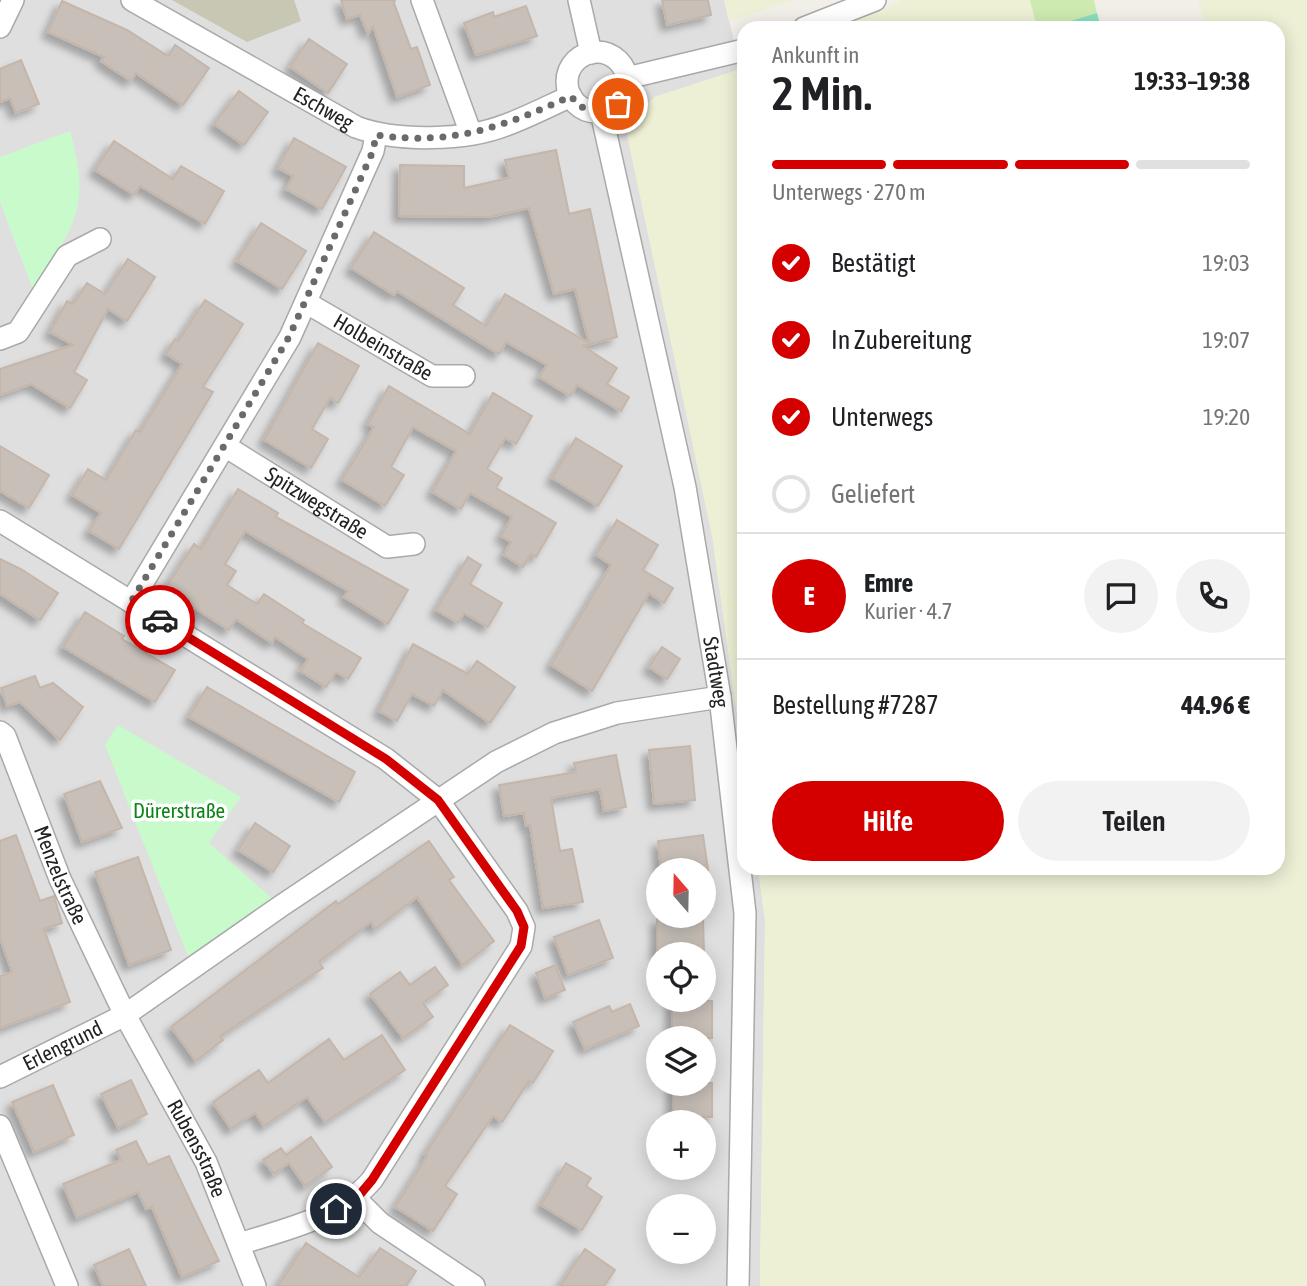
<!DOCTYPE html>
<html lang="de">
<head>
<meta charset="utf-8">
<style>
	:root { --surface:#fff; --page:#f2f2f2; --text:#202124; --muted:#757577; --line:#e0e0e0; --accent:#d40000 }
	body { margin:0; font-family:"Asap Condensed",sans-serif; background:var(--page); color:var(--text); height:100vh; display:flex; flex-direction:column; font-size:26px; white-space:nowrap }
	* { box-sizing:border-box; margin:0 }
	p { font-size:23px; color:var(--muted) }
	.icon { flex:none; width:38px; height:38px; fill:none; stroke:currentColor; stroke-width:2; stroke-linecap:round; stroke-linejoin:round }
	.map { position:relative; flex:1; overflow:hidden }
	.side { position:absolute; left:737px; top:21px; width:548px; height:854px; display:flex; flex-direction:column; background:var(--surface); border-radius:21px; box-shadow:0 4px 18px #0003 }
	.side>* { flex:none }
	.needle { width:46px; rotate:340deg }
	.fabs { position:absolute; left:646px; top:858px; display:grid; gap:14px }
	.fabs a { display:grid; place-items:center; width:70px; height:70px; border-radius:50%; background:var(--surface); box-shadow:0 4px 18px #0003; font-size:35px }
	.pin { position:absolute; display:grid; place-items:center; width:60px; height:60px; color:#fff; margin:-30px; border:4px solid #fff; border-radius:50%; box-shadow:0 2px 7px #0007 }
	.courier { position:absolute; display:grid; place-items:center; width:70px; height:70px; margin:-35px; border:5px solid #d40000; border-radius:50%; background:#fff; color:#222; box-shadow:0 2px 9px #0007 }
	.head em { font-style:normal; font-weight:600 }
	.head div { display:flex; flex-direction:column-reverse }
	.head { display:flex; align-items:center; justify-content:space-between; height:119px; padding:0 35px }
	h1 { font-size:46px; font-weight:600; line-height:52px }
	.bar { display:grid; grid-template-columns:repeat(4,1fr); gap:10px 7px; align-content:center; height:84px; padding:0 35px }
	.bar i { height:9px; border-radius:5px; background:var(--line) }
	.bar .on { background:var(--accent) }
	.bar p { grid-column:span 4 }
	.line { display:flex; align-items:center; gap:18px; padding:0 35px; border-top:2px solid var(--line) }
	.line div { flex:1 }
	.round { display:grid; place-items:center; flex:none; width:74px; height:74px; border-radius:37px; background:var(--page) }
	ol { padding:0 35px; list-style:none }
	li { display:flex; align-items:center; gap:21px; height:77px }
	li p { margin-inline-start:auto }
	li .icon { padding:7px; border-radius:50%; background:var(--accent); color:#fff; stroke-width:4 }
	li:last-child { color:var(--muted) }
	li i { width:38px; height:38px; border:4px solid var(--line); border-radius:50% }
	.primary-button { display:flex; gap:14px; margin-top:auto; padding:14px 35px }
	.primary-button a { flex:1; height:80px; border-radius:42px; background:var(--accent); color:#fff; font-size:28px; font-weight:600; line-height:80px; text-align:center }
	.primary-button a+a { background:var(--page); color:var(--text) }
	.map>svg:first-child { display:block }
	.residential { fill:#e0dfdf; fill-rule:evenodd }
	.construction { fill:#c7c7b4 }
	.farmland { fill:#eef0d5 }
	.grass { fill:#cdebb0 }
	.park { fill:#c8facc }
	.pitch { fill:#88e0be }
	.building { fill:#c7bfb8; stroke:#c4b6ab; stroke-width:2; filter:url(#shadow) }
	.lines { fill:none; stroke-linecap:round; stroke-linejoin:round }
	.minor-casing { stroke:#a9a9a9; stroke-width:24 }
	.minor { stroke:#fff; stroke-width:21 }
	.done { stroke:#6b6a68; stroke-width:7; stroke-dasharray:0 12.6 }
	.route { stroke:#d40000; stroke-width:9 }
	.labels { text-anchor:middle; stroke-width:7; stroke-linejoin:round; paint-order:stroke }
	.street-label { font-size:21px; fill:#222; stroke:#fff }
	.park-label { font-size:21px; fill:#0c8416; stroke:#fff }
</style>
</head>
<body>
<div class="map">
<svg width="1307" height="1286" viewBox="0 0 1307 1286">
	<defs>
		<filter id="shadow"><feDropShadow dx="-6" dy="6" stdDeviation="3.5" flood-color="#0004"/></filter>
	</defs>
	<rect width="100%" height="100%" fill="#f2efe9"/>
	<path class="residential" d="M0,0H724L741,69L655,97L744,765V868H758L765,920L760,1286H0ZM658,870H704V915H658ZM658,954H704V999H658ZM658,1038H704V1083H658ZM658,1122H704V1167H658ZM658,1206H704V1251H658Z"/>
	<path class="construction" d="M172,0H294L301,21L247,42Z"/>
	<path class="farmland" d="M724,0H794L729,21Z
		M903,0H1030L1037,28H839Z
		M1198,0H1307V1286H760L765,920L758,868H1278V28H1206Z
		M744,68V765L712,536L627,135L641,111L654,97Z"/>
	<path class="grass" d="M1030,0H1094L1097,13L1047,28H1037Z"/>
	<path class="park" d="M70,131C92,210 74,225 33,290L0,202V157Z
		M118,725L241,797L209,843L281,906L192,966L105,745Z"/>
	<path class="pitch" d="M1097,13L1101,28H1047Z"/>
	<path class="building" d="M341,0H395L394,3L411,49L417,47L430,85L397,97L373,26L368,34L360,15L347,19Z
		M662,0H708L711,15L667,25Z
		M62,1L127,30L168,56L175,45L209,68L183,105L136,73L131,81L101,61L104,57L48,32Z
		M526,6L537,36L476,55L464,23L493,12L494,17Z
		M309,39L347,64L328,93L290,67Z
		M21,60L39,104L16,113L10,98L0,102V69Z
		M239,91L268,112L244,145L214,124Z
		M294,138L346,167L322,209L286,189L293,176L278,168Z
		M114,141L173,179L181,166L224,191L205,224L140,186L134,195L95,170Z
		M556,150L569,214L590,209L617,337L583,346L617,368L607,384L629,397L621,411L577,385L570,396L539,377L547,365L506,342L499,354L397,291L394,295L351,268L374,232L464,288L453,305L486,326L505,294L589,343L575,289L554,294L529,208L489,217L399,216L400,165L464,166V188L509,178L505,160Z
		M261,223L306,251L282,289L237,261Z
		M128,259L155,277L127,321L108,309L74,372L87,380L70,408L31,384L0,395V369L73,345L50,332L67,301L73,304L87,283L105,294Z
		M205,300L243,324L203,387L213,392L119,549L89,531L101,513L72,495L88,469L106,480L136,430L140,432L182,364L166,354L175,339L178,341Z
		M318,343L359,366L338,403L330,398L312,429L328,439L311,468L264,440Z
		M389,386L470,434L493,393L532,416L516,444L505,438L487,469L502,478L496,488L556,523L536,557L531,554L523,567L504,555L511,542L501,536L512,517L470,493L461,509L432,492L456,451L413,427L391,467L404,475L385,506L342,480L374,427L368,424Z
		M576,438L622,466L598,506L552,478Z
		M0,446L49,475L29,508L0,491Z
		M238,489L278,513L276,517L408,590L388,624L344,597L348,591L245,531L225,564L236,571L227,585L257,604L264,594L304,620L302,623L361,658L348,679L336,672L326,687L300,671L308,659L275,637L272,643L236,619L229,630L165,589L194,544L201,549Z
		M617,520L658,545L643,570L673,588L664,603L649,593L592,691L551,665L611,565L596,555Z
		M468,557L481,565L470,584L502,603L488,627L464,613L458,623L436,610Z
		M0,559L21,569L58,593L40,620L0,594Z
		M85,612L124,636L122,639L175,670L155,702L63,647Z
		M413,644L468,674L477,661L515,687L490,723L443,690L434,706L412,694L397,721L379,711Z
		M662,647L680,659L667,679L649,667Z
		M35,676L40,688L53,683L83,707L60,740L20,702L7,706L1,688Z
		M207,687L355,772L339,802L189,717Z
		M690,746L695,800L654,804L649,750Z
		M616,755L626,807L604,811L600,789L551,798L560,851L572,849L583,902L543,908L530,825L526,826L524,813L504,816L499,785L576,772L574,763Z
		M100,781L122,828L82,842L64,794Z
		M255,823L290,846L273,872L238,850Z
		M16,835L40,901L54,896L62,923L44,929L70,1002L0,1028V976L12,972L0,938V841Z
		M703,835L708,870H661L658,841Z
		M429,841L454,877L449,880L494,941L463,965L417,897L375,929L371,922L319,962L323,968L220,1036L223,1040L196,1061L171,1027L336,901L338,904Z
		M138,857L171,950L129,965L95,872Z
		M703,918L704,954H657V919Z
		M599,920L613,958L568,975L554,937Z
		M555,965L565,990L545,998L536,973Z
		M435,967L448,985L423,1003L433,1017L403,1038L370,994L400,972L410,985Z
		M672,1001H712V1038H672Z
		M630,1004L639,1026L585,1049L573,1022L609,1006L612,1012Z
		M510,1025L553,1051L533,1083L529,1081L502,1122L493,1116L445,1186L457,1194L433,1231L395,1207L427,1156L425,1154Z
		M382,1035L405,1070L325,1122L307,1097L264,1126L255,1113L231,1129L213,1102L259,1070L268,1083L329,1039L344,1060Z
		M131,1080L147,1114L118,1128L101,1094Z
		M673,1083H712V1117L673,1118Z
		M53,1085L74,1135L34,1152L12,1102Z
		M311,1137L332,1167L305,1186L289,1163L274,1174L263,1160L281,1148L286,1155Z
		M136,1141L148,1165L169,1156L219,1261L182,1277L152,1207L146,1209L138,1192L77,1218L63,1184L121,1160L116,1150Z
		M566,1163L591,1178L586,1186L602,1197L582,1230L541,1205Z
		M306,1243L359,1277L380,1248L416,1271L406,1286H278Z
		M129,1249L146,1286H103L94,1265Z
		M585,1249L615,1270L604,1286H560Z"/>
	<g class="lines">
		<g class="minor-casing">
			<g id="minor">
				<path id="s1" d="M132,0L356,127C396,142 466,141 506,125C528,117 549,106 571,96"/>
				<path d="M422,0L471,134"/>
				<path d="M579,0L591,53"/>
				<path d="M0,27L13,0"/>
				<path d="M804,28L875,0"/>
				<circle cx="597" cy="82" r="30"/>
				<path d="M627,78L744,50"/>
				<path id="s2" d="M601,112L685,487L720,697L745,913L738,1286"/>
				<path id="s3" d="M307,303L432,376H464"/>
				<path d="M0,339L18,332L67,256L100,239"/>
				<path id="s4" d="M225,446L387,547L414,544"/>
				<path d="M0,521L386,759L438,800L517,911L524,927L521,946L372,1180C339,1218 286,1229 239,1244"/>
				<path d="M131,602L290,337L373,151L376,135"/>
				<path id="s5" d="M0,732L5,736L60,879L125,1015L206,1162L255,1286"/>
				<path id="s6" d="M0,1077L125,1015L281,906L496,762L554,733L617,713L720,697"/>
				<path d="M0,1126L67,1286"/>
				<path d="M356,1199L380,1223L474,1286"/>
			</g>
		</g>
		<use href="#minor" class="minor"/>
	</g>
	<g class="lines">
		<path class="done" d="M160,620L131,602L289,337L373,151L376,135C452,146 503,127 571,96C583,113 600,116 618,104"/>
		<path class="route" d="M160,620L386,759L438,800L517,911L524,927L521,946L372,1180L356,1199L336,1209"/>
	</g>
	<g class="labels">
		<g class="street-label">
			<text dy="7" stroke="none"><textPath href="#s1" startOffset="220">Eschweg</textPath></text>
			<text dy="7" stroke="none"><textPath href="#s3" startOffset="88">Holbeinstraße</textPath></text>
			<text dy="7" stroke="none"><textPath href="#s4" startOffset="108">Spitzwegstraße</textPath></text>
			<text dy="7" stroke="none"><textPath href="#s2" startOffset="572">Stadtweg</textPath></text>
			<text dy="7" stroke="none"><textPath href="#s5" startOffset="156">Menzelstraße</textPath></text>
			<text dy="7" stroke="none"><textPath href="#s6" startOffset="70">Erlengrund</textPath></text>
			<text dy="7" stroke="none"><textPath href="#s5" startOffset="462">Rubensstraße</textPath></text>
		</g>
		<g class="park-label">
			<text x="179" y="818">Dürerstraße</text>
		</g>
	</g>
</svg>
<div class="fabs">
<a><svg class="needle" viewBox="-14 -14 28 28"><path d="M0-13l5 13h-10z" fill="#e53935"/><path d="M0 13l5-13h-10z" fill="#757577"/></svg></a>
<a><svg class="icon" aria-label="locate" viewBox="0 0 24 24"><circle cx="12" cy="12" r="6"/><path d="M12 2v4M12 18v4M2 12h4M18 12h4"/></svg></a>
<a><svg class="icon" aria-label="layers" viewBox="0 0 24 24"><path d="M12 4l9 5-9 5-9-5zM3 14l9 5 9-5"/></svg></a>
<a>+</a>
<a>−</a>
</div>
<div class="pin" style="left:618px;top:104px;background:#ea580c"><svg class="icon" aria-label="bag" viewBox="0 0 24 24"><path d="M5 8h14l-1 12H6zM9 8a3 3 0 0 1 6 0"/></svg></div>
<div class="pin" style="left:336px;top:1209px;background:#1f2937"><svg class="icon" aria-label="home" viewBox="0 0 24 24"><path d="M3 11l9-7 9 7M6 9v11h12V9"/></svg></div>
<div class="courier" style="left:160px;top:620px"><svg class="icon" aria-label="car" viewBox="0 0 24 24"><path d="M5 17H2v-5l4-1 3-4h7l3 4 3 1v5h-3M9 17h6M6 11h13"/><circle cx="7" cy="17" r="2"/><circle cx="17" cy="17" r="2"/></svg></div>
<section class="side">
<div class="head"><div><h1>2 Min.</h1><p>Ankunft in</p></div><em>19:33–19:38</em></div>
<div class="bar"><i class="on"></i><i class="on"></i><i class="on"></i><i></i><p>Unterwegs · 270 m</p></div>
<ol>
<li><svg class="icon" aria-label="check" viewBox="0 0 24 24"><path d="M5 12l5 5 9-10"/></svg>Bestätigt<p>19:03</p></li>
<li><svg class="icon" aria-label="check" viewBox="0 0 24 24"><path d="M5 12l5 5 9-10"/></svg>In Zubereitung<p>19:07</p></li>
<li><svg class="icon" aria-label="check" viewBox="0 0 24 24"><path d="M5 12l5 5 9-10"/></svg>Unterwegs<p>19:20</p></li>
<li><i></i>Geliefert</li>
</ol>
<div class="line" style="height:126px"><b class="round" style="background:var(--accent);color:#fff">E</b><div><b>Emre</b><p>Kurier · 4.7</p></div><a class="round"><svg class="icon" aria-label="chat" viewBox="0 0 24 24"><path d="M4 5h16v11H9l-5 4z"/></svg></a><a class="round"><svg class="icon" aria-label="phone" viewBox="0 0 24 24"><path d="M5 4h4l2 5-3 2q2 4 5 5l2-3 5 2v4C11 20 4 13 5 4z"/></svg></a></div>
<div class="line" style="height:91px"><div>Bestellung #7287</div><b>44.96 €</b></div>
<div class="primary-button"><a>Hilfe</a><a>Teilen</a></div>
</section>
</div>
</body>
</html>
